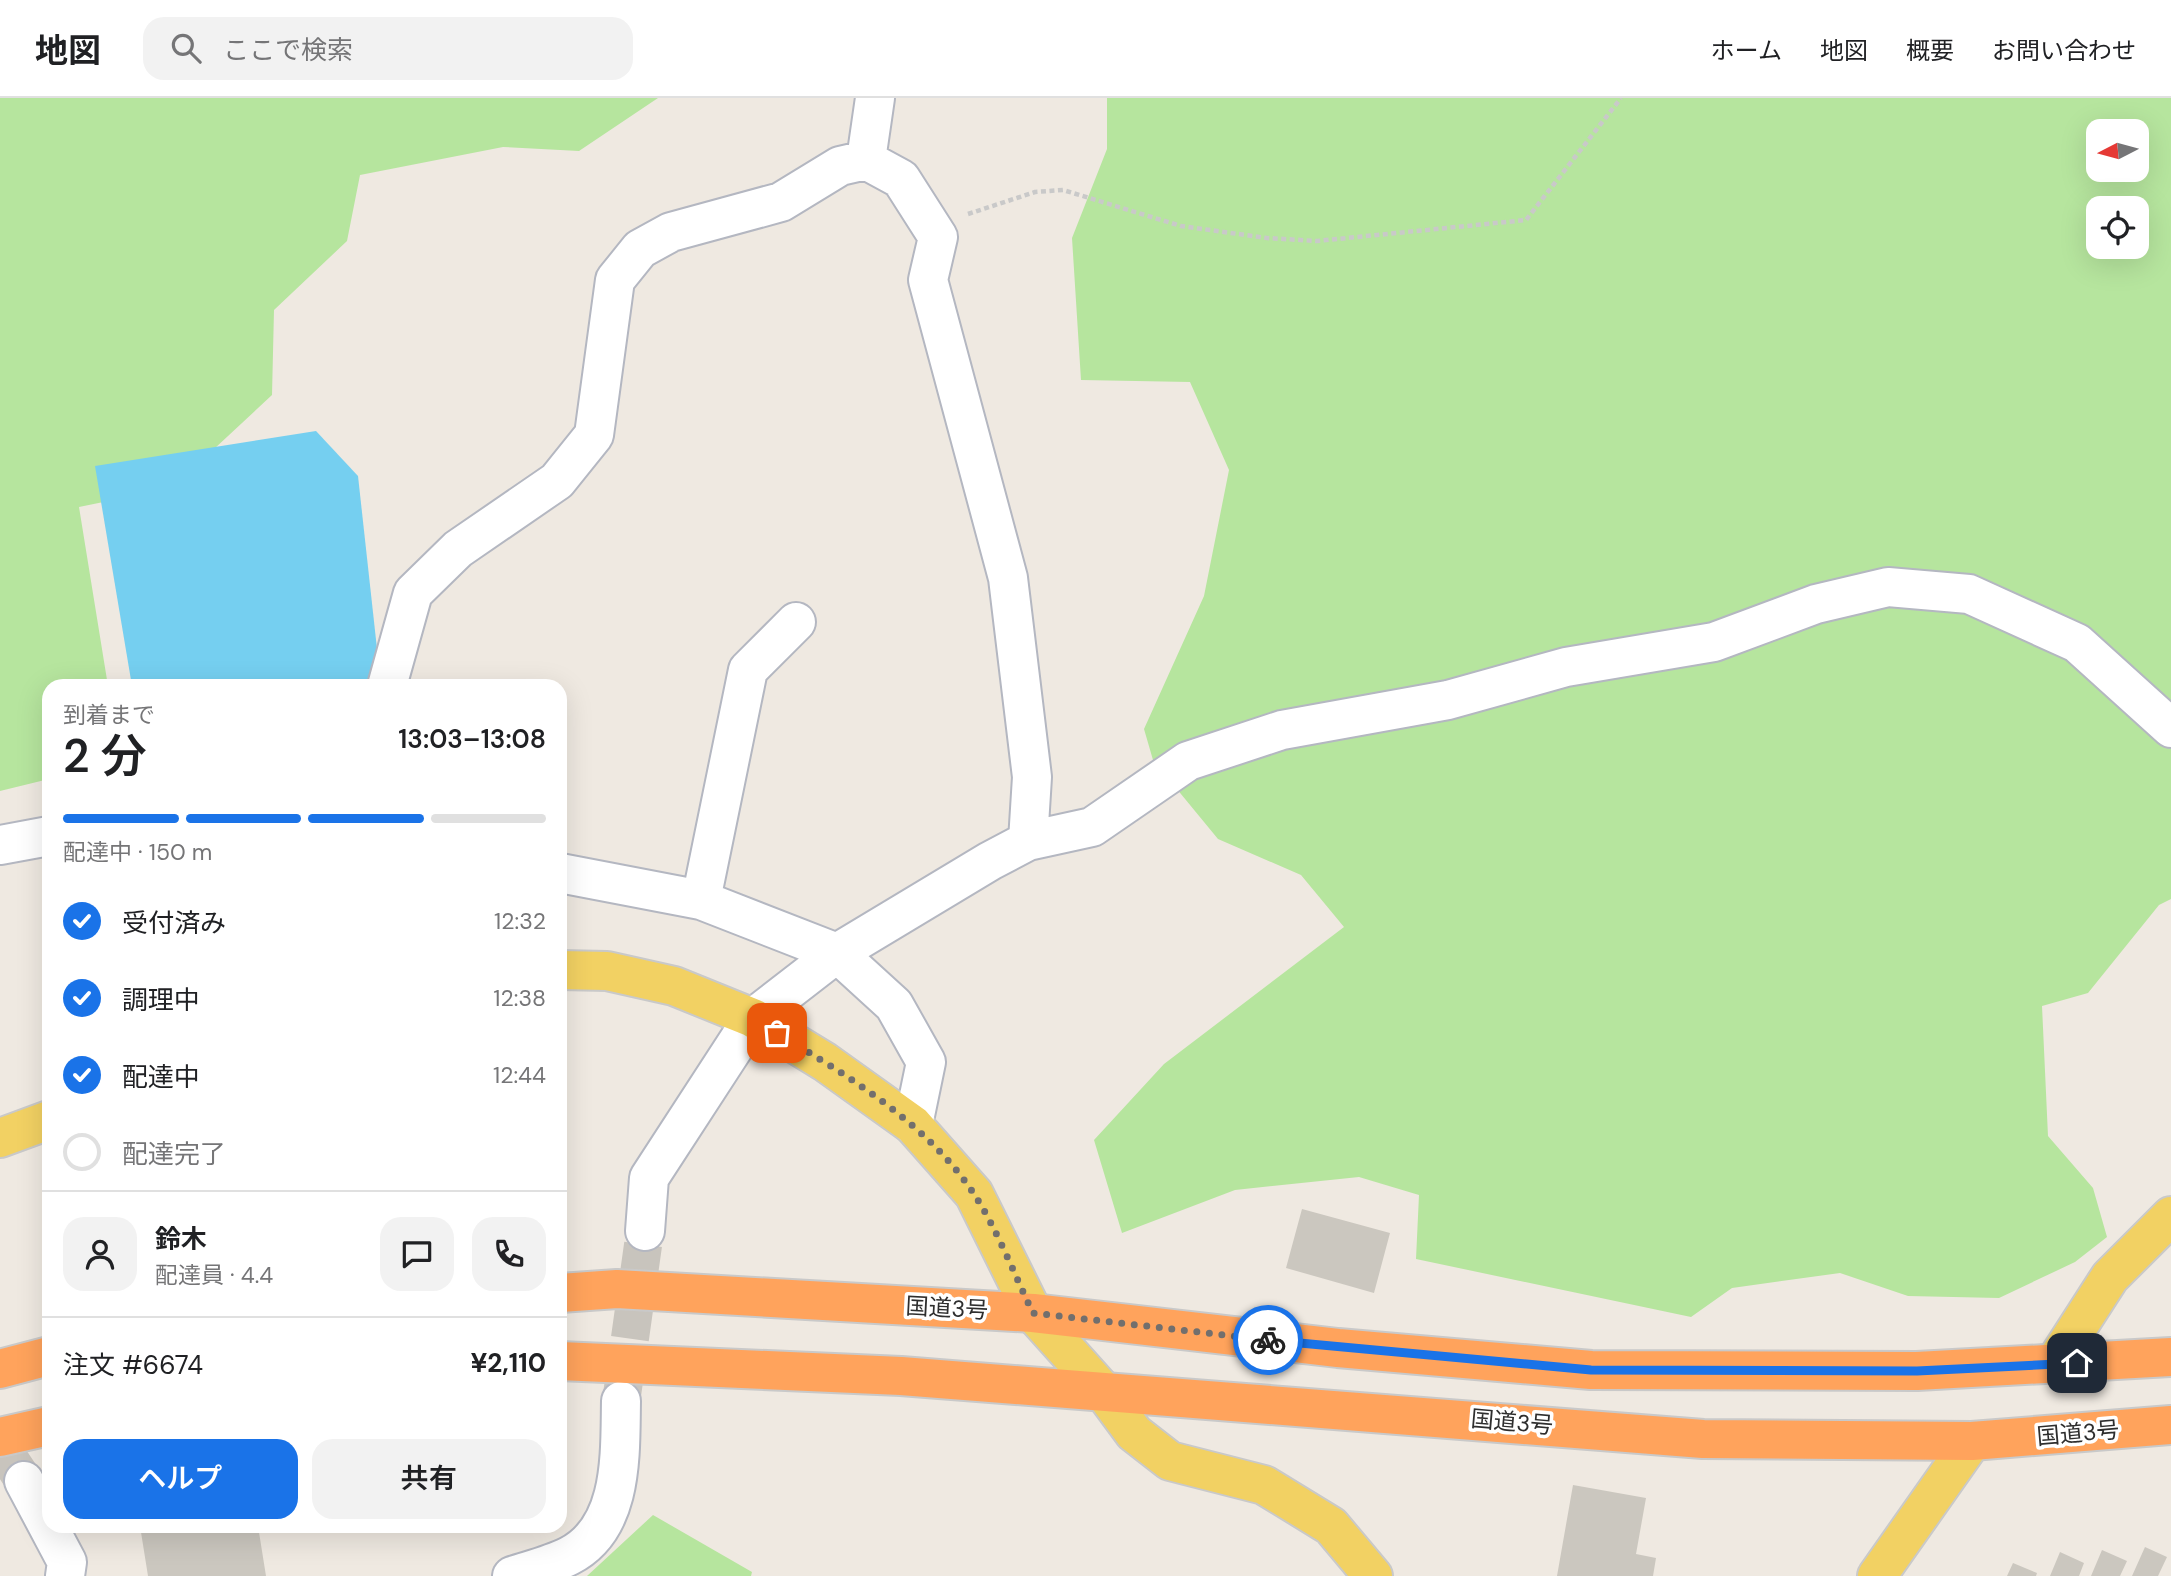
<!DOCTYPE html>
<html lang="ja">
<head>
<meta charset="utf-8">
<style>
	:root { --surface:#fff; --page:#f2f2f2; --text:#202124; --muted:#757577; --line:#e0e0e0; --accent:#1a73e8 }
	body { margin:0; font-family:"DM Sans","Noto Sans JP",sans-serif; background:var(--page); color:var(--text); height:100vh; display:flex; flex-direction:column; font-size:26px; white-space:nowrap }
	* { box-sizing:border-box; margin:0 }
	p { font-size:23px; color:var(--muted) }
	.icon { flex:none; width:38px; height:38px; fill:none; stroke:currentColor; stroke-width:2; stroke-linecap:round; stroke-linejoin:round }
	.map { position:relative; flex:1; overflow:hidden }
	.drawer { position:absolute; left:42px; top:581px; width:525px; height:854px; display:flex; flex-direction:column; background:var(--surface); border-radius:21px; box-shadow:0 7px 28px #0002 }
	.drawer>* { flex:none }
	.needle { width:46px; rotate:264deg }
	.controls { position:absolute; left:2086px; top:21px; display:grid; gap:14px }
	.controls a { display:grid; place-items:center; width:63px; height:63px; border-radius:14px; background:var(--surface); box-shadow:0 7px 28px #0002; font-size:35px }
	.pin { position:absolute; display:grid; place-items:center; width:60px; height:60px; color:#fff; margin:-30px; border-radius:14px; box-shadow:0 4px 10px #0006 }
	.courier { position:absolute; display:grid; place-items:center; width:70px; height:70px; margin:-35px; border:5px solid #1a73e8; border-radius:50%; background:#fff; color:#222; box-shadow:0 2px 9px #0007 }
	.headline em { font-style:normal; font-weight:600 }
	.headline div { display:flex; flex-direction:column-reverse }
	.headline { display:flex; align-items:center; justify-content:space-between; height:119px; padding:0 21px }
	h1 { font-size:46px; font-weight:600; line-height:52px }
	.bar { display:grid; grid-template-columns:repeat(4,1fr); gap:10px 7px; align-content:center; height:84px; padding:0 21px }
	.bar i { height:9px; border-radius:5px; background:var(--line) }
	.bar .selected { background:var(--accent) }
	.bar p { grid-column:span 4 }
	.line { display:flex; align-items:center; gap:18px; padding:0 21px; border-top:2px solid var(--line) }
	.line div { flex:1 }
	.round { display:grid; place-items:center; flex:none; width:74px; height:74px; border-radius:21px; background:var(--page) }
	ol { padding:0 21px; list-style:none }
	li { display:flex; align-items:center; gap:21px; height:77px }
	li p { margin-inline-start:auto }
	li .icon { padding:7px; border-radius:50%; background:var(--accent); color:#fff; stroke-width:4 }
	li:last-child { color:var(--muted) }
	li i { width:38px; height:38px; border:4px solid var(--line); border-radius:50% }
	.button { display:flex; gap:14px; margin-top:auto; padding:14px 21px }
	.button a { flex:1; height:80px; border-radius:21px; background:var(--accent); color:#fff; font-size:28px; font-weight:600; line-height:80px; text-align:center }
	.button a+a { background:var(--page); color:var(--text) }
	header { display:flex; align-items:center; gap:42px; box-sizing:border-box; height:98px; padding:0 35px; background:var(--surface); border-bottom:2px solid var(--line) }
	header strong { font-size:33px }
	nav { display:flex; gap:38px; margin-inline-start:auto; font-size:24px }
	.search { width:490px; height:63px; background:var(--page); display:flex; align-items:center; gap:18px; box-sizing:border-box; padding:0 24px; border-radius:21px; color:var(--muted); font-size:26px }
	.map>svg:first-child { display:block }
	.green { fill:#b6e59e; fill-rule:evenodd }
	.water { fill:#75cff0 }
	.building { fill:#cbc7bf }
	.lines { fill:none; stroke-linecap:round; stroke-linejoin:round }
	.minor-tunnel { stroke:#c8c4bd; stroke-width:38; stroke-dasharray:38 19; stroke-linecap:butt }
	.minor-casing { stroke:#b4b7c1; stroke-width:42 }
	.major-casing { stroke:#c9c9c9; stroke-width:42 }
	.highway-casing { stroke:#c9c9c9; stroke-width:42 }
	.path { stroke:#c9c9c9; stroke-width:4.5; stroke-dasharray:5 3.5; stroke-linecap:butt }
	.minor { stroke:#fff; stroke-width:38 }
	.major { stroke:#f2d163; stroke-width:38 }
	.highway { stroke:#ffa35c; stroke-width:38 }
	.done { stroke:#726f6d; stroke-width:7; stroke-dasharray:0 12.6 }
	.route { stroke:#1a73e8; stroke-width:9 }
	.labels { text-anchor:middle; stroke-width:7; stroke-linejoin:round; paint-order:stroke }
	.street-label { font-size:23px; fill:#2e2e2e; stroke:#fff }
</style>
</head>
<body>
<header>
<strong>地図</strong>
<div class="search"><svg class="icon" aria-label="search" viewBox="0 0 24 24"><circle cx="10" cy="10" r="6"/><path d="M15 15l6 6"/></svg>ここで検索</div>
<nav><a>ホーム</a><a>地図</a><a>概要</a><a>お問い合わせ</a></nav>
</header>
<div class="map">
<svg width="2171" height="1478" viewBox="0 0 2171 1478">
	<rect width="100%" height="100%" fill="#efe9e1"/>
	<path class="green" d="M0,0H658L579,53L503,49L360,77L347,143L274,212L272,297L172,390L79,409L108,588H49V681L0,693Z
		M1107,0H2171V801L2159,807L2088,895L2042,908L2048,1038L2093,1090L2107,1139L2075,1164L1999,1200L1908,1198L1840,1175L1732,1190L1691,1219L1416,1161L1419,1097L1359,1079L1235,1092L1122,1135L1094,1042L1164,966L1344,829L1301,777L1218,741L1153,662L1144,631L1204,498L1229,372L1190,284L1081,282L1072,140L1107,51ZM2098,33H2137V72H2098ZM2098,110H2137V149H2098Z
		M653,1417L752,1474L751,1478H587Z"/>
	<path class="water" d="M316,333L358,378L380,578L372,588H132L95,368Z"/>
	<path class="building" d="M1302,1111L1390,1135L1374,1195L1286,1170Z
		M1573,1387L1646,1400L1636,1456L1656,1460L1653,1478H1557Z
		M140,1428H258L266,1478H148Z
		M2145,1449L2167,1459L2158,1478H2132Z
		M2102,1452L2127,1463L2120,1478H2091Z
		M2060,1454L2084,1465L2079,1478H2050Z
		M2013,1465L2037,1475L2036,1478H2007Z"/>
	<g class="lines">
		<path class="minor-tunnel" d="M622,1297L645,1133
			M0,1347L24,1383"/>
		<g class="minor-casing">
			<path id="minor" d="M866,62L875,0
				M387,588L413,495L458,451L557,383L594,337L615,182L640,151L671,134L781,104L840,68L866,62L901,81L938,139L928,182L1008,480L1032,679L1028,743
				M0,747L49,738
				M560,775L701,802L837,855L894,907L926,964L913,1027
				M701,802L748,572L796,524
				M645,1133L649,1080L753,920L837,855L990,763L1028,743L1092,729L1188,663L1282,632L1448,602L1566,569L1714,544L1816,506L1888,489L1969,496L2077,545L2171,630
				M24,1383L67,1464L65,1478
				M512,1478C530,1472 551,1467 569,1458C624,1430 620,1356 621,1303"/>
		</g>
		<g class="major-casing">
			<path id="major" d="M560,872L607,873L674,888L753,920L825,964L913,1027L974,1096L1033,1215L1103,1293L1134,1335L1170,1363L1264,1387L1331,1428L1373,1478
				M0,1040L49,1022
				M2054,1266L2110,1179L2171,1118
				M1877,1478L1972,1343"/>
		</g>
		<g class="highway-casing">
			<path id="highway" d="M560,1195L617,1191L1033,1215L1338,1250L1591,1272L1917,1273L2171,1259
				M560,1263L901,1278L1703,1341L1972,1343L2171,1327
				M0,1271L49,1258
				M0,1339L49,1328"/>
		</g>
		<path class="path" d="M968,116L1035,94L1063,92L1181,128L1267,140L1317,143L1526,122L1621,0"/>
		<use href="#minor" class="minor"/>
		<use href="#major" class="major"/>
		<use href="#highway" class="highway"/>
	</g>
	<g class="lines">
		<path class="done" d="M777,935C848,978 927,1025 974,1096C996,1129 1015,1178 1033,1215L1268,1242"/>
		<path class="route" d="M1268,1242L1591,1272L1917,1273L2077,1265"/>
	</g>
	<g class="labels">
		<g class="street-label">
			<text transform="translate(947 1210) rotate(3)" y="8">国道3号</text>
			<text transform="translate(1512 1324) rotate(5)" y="8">国道3号</text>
			<text transform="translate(2078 1335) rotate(-5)" y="8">国道3号</text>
		</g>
	</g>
</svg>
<div class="controls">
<a><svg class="needle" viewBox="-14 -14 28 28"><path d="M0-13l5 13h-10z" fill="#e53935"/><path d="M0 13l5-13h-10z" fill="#757577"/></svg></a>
<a><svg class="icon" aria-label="locate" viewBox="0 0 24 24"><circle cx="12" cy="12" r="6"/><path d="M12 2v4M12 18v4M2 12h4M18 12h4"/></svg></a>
</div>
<div class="pin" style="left:777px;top:935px;background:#ea580c"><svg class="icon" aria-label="bag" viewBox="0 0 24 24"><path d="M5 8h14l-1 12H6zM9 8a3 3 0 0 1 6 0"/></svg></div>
<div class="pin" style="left:2077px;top:1265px;background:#1f2937"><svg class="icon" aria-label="home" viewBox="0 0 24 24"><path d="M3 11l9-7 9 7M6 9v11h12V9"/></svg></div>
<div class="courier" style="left:1268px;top:1242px"><svg class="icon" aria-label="bike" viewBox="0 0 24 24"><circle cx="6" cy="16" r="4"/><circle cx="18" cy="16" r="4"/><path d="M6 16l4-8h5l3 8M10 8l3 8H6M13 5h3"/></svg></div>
<section class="drawer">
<div class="headline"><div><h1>2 分</h1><p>到着まで</p></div><em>13:03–13:08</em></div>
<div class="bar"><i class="selected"></i><i class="selected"></i><i class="selected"></i><i></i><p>配達中 · 150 m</p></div>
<ol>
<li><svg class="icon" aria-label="check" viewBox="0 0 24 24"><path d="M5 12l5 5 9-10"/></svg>受付済み<p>12:32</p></li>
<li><svg class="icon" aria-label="check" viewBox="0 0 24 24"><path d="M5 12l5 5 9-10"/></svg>調理中<p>12:38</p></li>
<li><svg class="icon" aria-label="check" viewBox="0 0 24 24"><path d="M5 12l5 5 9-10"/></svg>配達中<p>12:44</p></li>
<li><i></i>配達完了</li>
</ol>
<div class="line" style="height:126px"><a class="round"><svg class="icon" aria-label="person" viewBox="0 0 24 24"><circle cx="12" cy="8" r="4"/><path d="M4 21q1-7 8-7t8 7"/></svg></a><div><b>鈴木</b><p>配達員 · 4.4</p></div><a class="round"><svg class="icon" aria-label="chat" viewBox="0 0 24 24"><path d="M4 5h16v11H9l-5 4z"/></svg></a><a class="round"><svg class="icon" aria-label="phone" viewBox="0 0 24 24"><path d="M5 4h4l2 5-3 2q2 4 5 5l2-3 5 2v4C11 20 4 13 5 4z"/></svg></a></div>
<div class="line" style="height:91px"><div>注文 #6674</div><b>¥2,110</b></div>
<div class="button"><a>ヘルプ</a><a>共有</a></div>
</section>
</div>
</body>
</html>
